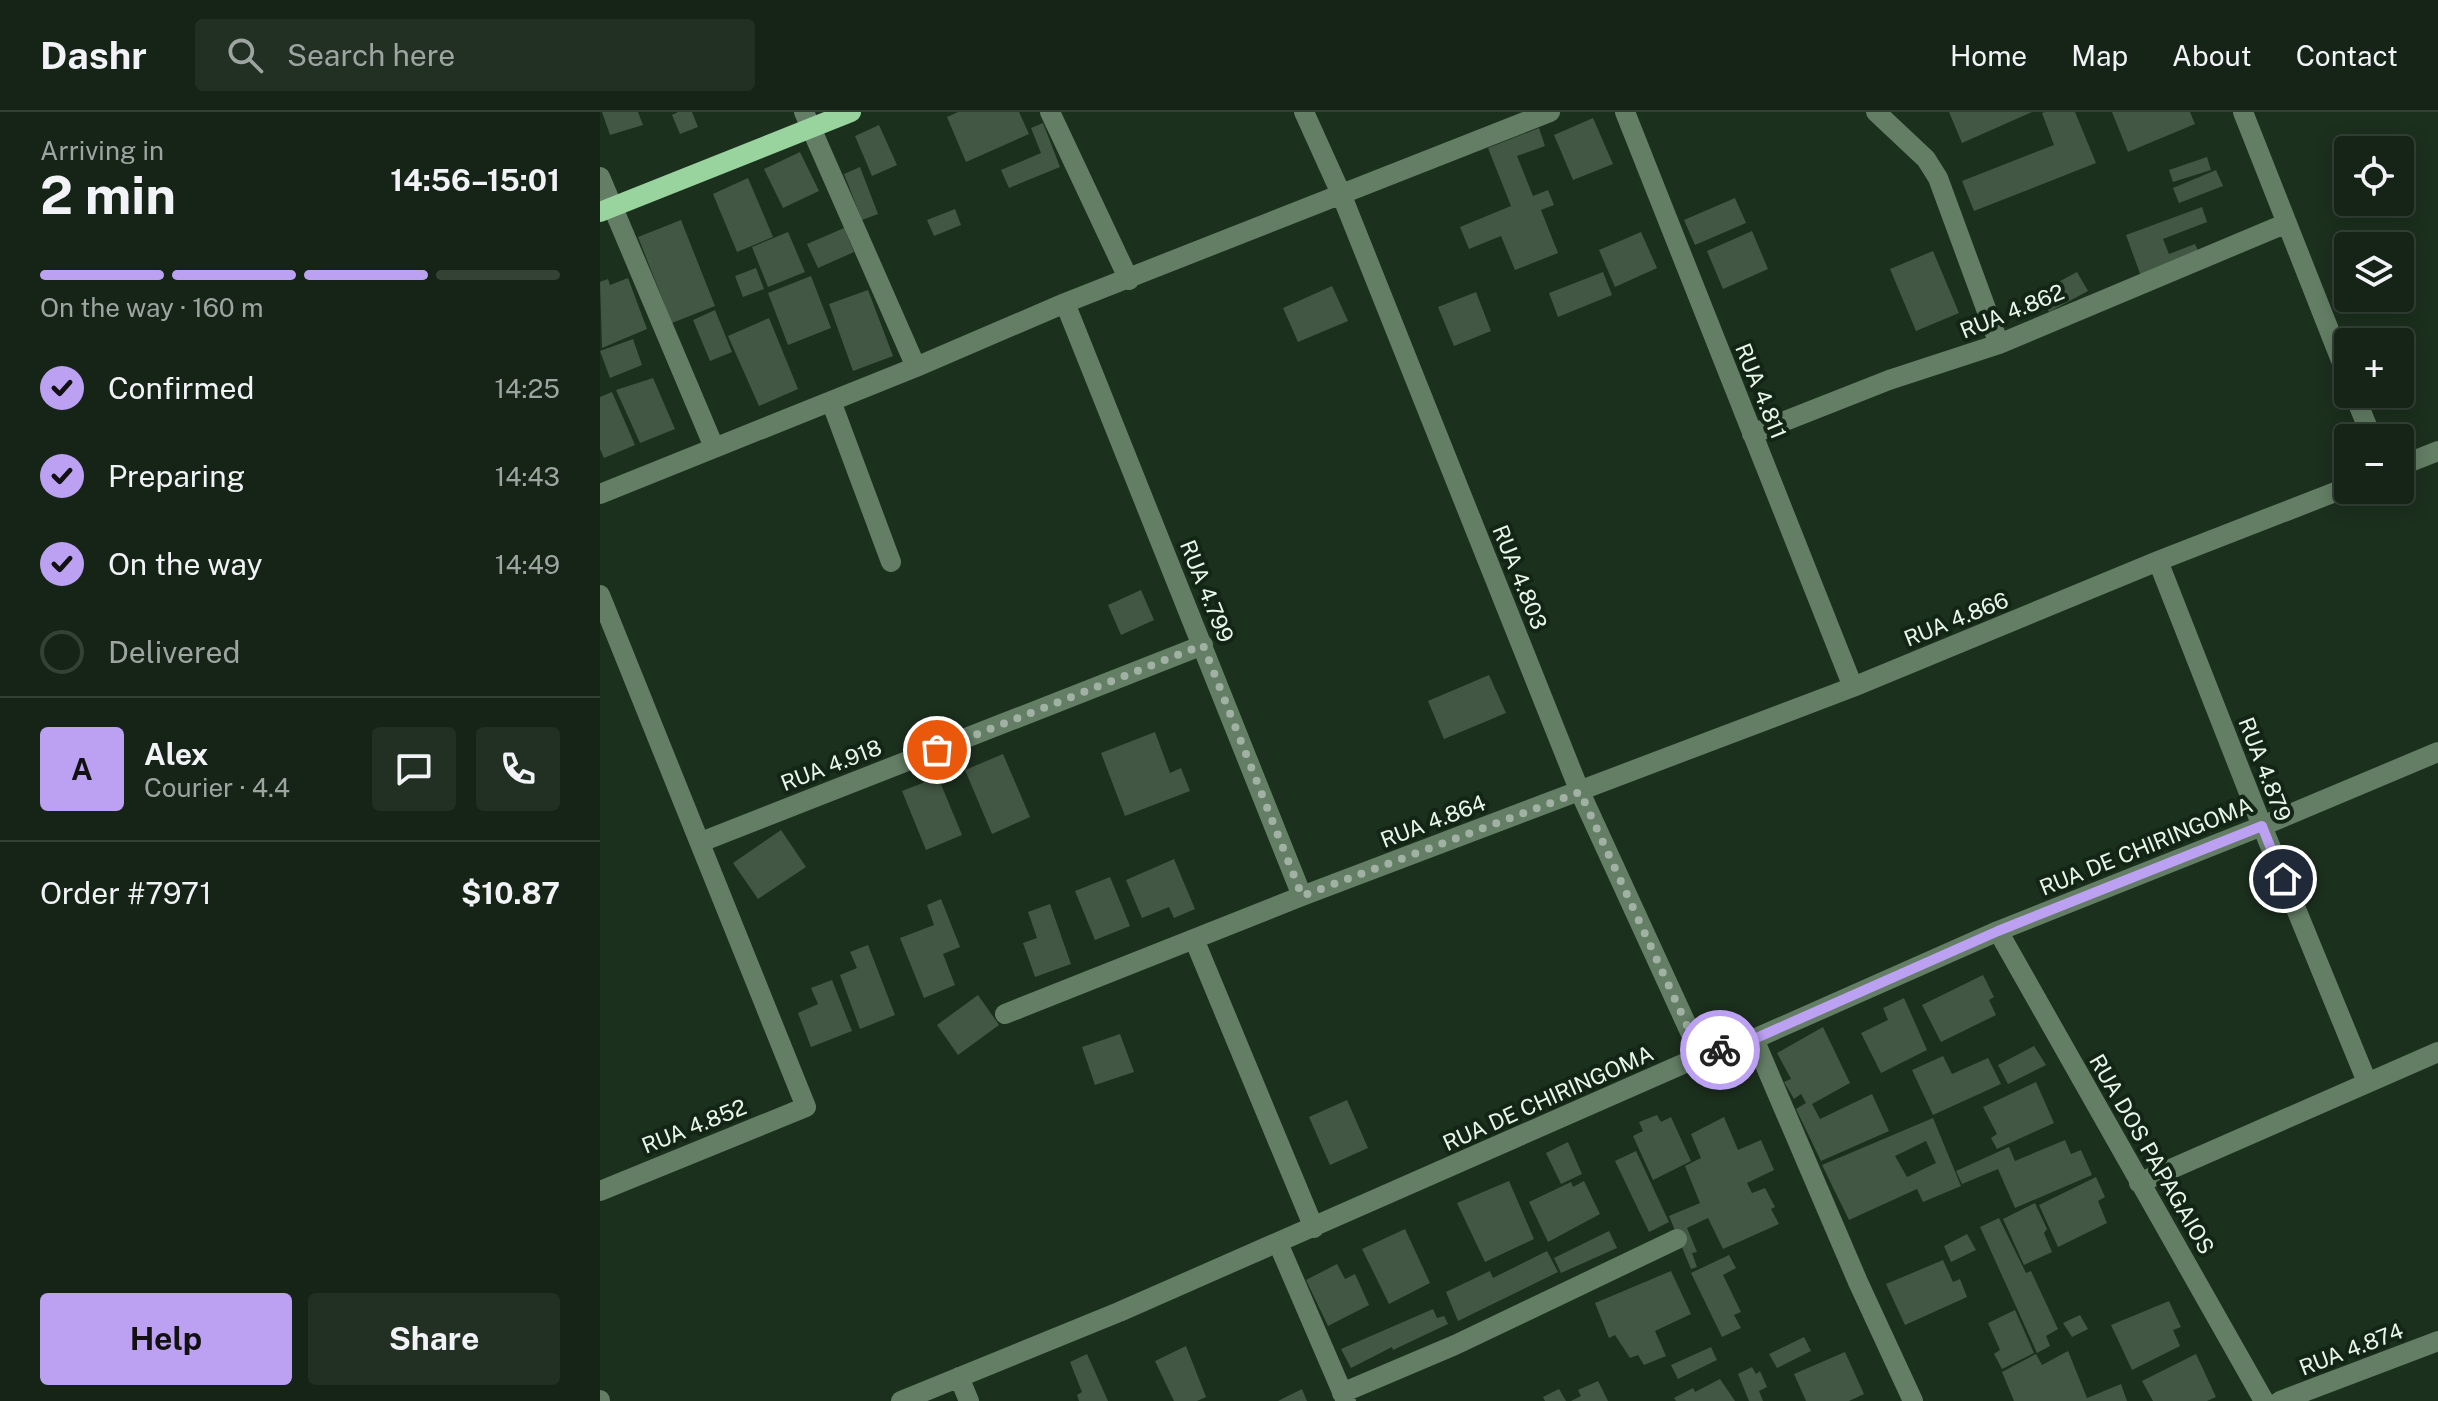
<!DOCTYPE html>
<html lang="en">
<head>
<meta charset="utf-8">
<style>
	:root { --surface:#152416; --page:#223023; --text:#f1f3f6; --muted:#9da4a1; --line:#344135; --accent:#bca0f2 }
	body { margin:0; font-family:"Public Sans",sans-serif; background:var(--page); color:var(--text); height:100vh; display:flex; flex-direction:column; font-size:30px; white-space:nowrap }
	* { box-sizing:border-box; margin:0 }
	p { font-size:26px; color:var(--muted) }
	.icon { flex:none; width:44px; height:44px; fill:none; stroke:currentColor; stroke-width:2; stroke-linecap:round; stroke-linejoin:round }
	.map { position:relative; flex:1; overflow:hidden }
	.sheet { display:flex; flex-direction:column; background:var(--surface); width:600px }
	.sheet>* { flex:none }
	.controls { position:absolute; left:1734px; top:24px; display:grid; gap:16px }
	.controls a { display:grid; place-items:center; width:80px; height:80px; border-radius:8px; background:var(--surface); box-shadow:0 4px 20px #0003,0 0 0 2px var(--line); font-size:40px }
	.pin { position:absolute; display:grid; place-items:center; width:68px; height:68px; color:#fff; margin:-34px; border:4px solid #fff; border-radius:50%; box-shadow:0 2px 8px #0007 }
	.courier { position:absolute; display:grid; place-items:center; width:80px; height:80px; margin:-40px; border:6px solid #bca0f2; border-radius:50%; background:#fff; color:#222; box-shadow:0 2px 10px #0007 }
	.summary em { font-style:normal; font-weight:700 }
	.summary div { display:flex; flex-direction:column-reverse }
	.summary { display:flex; align-items:center; justify-content:space-between; height:136px; padding:0 40px }
	h1 { font-size:52px; font-weight:700; line-height:60px }
	.bar { display:grid; grid-template-columns:repeat(4,1fr); gap:12px 8px; align-content:center; height:96px; padding:0 40px }
	.bar i { height:10px; border-radius:6px; background:var(--line) }
	.bar .current { background:var(--accent) }
	.bar p { grid-column:span 4 }
	.line { display:flex; align-items:center; gap:20px; padding:0 40px; border-top:2px solid var(--line) }
	.line div { flex:1 }
	.round { display:grid; place-items:center; flex:none; width:84px; height:84px; border-radius:8px; background:var(--page) }
	ol { padding:0 40px; list-style:none }
	li { display:flex; align-items:center; gap:24px; height:88px }
	li p { margin-inline-start:auto }
	li .icon { padding:8px; border-radius:50%; background:var(--accent); color:#111; stroke-width:4 }
	li:last-child { color:var(--muted) }
	li i { width:44px; height:44px; border:4px solid var(--line); border-radius:50% }
	.button { display:flex; gap:16px; margin-top:auto; padding:16px 40px }
	.button a { flex:1; height:92px; border-radius:8px; background:var(--accent); color:#111; font-size:32px; font-weight:700; line-height:92px; text-align:center }
	.button a+a { background:var(--page); color:var(--text) }
	header { display:flex; align-items:center; gap:48px; box-sizing:border-box; height:112px; padding:0 40px; background:var(--surface); border-bottom:2px solid var(--line) }
	header strong { font-size:38px }
	nav { display:flex; gap:44px; margin-inline-start:auto; font-size:28px }
	.search { width:560px; height:72px; background:var(--page); display:flex; align-items:center; gap:20px; box-sizing:border-box; padding:0 28px; border-radius:8px; color:var(--muted); font-size:30px }
	main { display:flex; flex:1; min-height:0 }
	.map>svg:first-child { display:block }
	.building { fill:#425744; fill-rule:evenodd }
	.lines { fill:none; stroke-linecap:round; stroke-linejoin:round }
	.minor { stroke:#637e65; stroke-width:20 }
	.major { stroke:#99d39e; stroke-width:20 }
	.done { stroke:#a1b1a3; stroke-width:8; stroke-dasharray:0 14.4 }
	.route { stroke:#bca0f2; stroke-width:10 }
	.labels { text-anchor:middle; stroke-width:8; stroke-linejoin:round; paint-order:stroke }
	.street-label { font-size:22px; fill:#e9f6ea; stroke:#132615 }
</style>
</head>
<body>
<header>
<strong>Dashr</strong>
<div class="search"><svg class="icon" aria-label="search" viewBox="0 0 24 24"><circle cx="10" cy="10" r="6"/><path d="M15 15l6 6"/></svg>Search here</div>
<nav><a>Home</a><a>Map</a><a>About</a><a>Contact</a></nav>
</header>
<main>
<section class="sheet">
<div class="summary"><div><h1>2 min</h1><p>Arriving in</p></div><em>14:56–15:01</em></div>
<div class="bar"><i class="current"></i><i class="current"></i><i class="current"></i><i></i><p>On the way · 160 m</p></div>
<ol>
<li><svg class="icon" aria-label="check" viewBox="0 0 24 24"><path d="M5 12l5 5 9-10"/></svg>Confirmed<p>14:25</p></li>
<li><svg class="icon" aria-label="check" viewBox="0 0 24 24"><path d="M5 12l5 5 9-10"/></svg>Preparing<p>14:43</p></li>
<li><svg class="icon" aria-label="check" viewBox="0 0 24 24"><path d="M5 12l5 5 9-10"/></svg>On the way<p>14:49</p></li>
<li><i></i>Delivered</li>
</ol>
<div class="line" style="height:144px"><b class="round" style="background:var(--accent);color:#111">A</b><div><b>Alex</b><p>Courier · 4.4</p></div><a class="round"><svg class="icon" aria-label="chat" viewBox="0 0 24 24"><path d="M4 5h16v11H9l-5 4z"/></svg></a><a class="round"><svg class="icon" aria-label="phone" viewBox="0 0 24 24"><path d="M5 4h4l2 5-3 2q2 4 5 5l2-3 5 2v4C11 20 4 13 5 4z"/></svg></a></div>
<div class="line" style="height:104px"><div>Order #7971</div><b>$10.87</b></div>
<div class="button"><a>Help</a><a>Share</a></div>
</section>
<div class="map">
<svg width="1838" height="1289" viewBox="0 0 1838 1289">
	<rect width="100%" height="100%" fill="#1c301e"/>
	<path class="building" d="M2,0H38L43,13L10,23Z
		M78,0H92L98,15L80,22L72,3Z
		M358,0H419L429,22L366,50L347,5Z
		M1349,0H1432L1362,31Z
		M1445,0H1475L1496,51L1374,99L1362,69L1454,33L1442,1Z
		M1512,0H1590L1595,12L1528,40Z
		M993,6L1013,52L973,68L954,23Z
		M443,11L460,55L409,76L401,58L441,41L431,16Z
		M279,13L297,53L272,64L255,24Z
		M939,16L945,34L917,44L933,84L948,78L954,93L941,98L958,141L915,158L901,124L869,137L860,115L911,94L888,36Z
		M200,40L219,79L183,96L164,57Z
		M1607,45L1611,58L1573,70L1569,58Z
		M260,55L278,102L262,108L244,62Z
		M1616,58L1623,74L1579,91L1573,76Z
		M148,66L173,125L137,140L113,82Z
		M1135,86L1146,111L1095,133L1084,108Z
		M1602,95L1607,110L1563,127L1569,142L1595,132L1601,145L1542,167L1526,123Z
		M355,97L361,113L334,124L327,108Z
		M81,108L115,194L72,211L38,125Z
		M244,116L254,140L218,156L207,132Z
		M1152,119L1168,157L1123,177L1107,139Z
		M188,120L205,160L168,175L152,135Z
		M1041,120L1057,156L1015,175L999,138Z
		M1333,139L1359,201L1316,219L1290,157Z
		M156,156L164,177L143,185L135,164Z
		M1003,160L1012,183L958,205L949,181Z
		M1477,160L1488,179L1449,200L1438,181Z
		M211,164L231,216L188,233L168,181Z
		M28,166L47,217L2,236L0,170L8,167L10,173Z
		M732,174L748,209L698,230L683,196Z
		M268,178L293,244L253,259L229,192Z
		M876,180L891,219L854,234L838,195Z
		M115,198L132,240L110,249L93,208Z
		M169,206L198,277L159,294L128,224Z
		M33,227L42,253L10,266L0,239Z
		M53,266L75,317L40,331L16,278Z
		M12,280L35,333L4,346L0,337V285Z
		M541,478L554,508L521,523L508,493Z
		M889,563L906,601L844,627L828,589Z
		M555,620L570,661L581,656L590,679L525,704L501,641Z
		M403,642L430,705L392,722L365,658Z
		M338,665L362,723L326,738L302,679Z
		M181,718L206,755L158,787L133,751Z
		M574,747L595,797L574,806L569,795L542,806L526,768Z
		M510,765L530,814L495,828L475,779Z
		M341,787L360,835L343,842L355,873L324,886L300,826L334,813L327,793Z
		M450,792L471,852L435,865L423,831L437,826L428,800Z
		M268,833L295,903L260,917L240,863L257,856L250,840Z
		M1383,863L1394,885L1389,888L1396,903L1341,930L1322,893Z
		M232,868L252,919L211,935L198,901L218,892L211,876Z
		M378,883L399,913L358,943L337,913Z
		M1304,886L1327,938L1281,961L1261,921L1288,908L1283,896Z
		M1223,915L1250,971L1212,992L1220,1007L1272,982L1289,1019L1221,1049L1196,997L1206,991L1201,982L1194,987L1184,970L1191,967L1177,941Z
		M520,922L534,960L495,973L482,935Z
		M1434,934L1446,953L1408,972L1398,953Z
		M1343,944L1352,962L1388,946L1401,972L1333,1003L1312,958Z
		M1436,970L1454,1011L1397,1037L1391,1026L1397,1022L1383,995Z
		M747,988L768,1036L730,1053L709,1005Z
		M1057,1003L1061,1010L1071,1005L1091,1049L1053,1068L1033,1024L1043,1019L1039,1010Z
		M1124,1005L1138,1038L1161,1028L1174,1058L1147,1071L1152,1081L1165,1076L1175,1095L1171,1097L1179,1112L1123,1137L1108,1106L1087,1116L1097,1140L1092,1141L1097,1155L1091,1157L1069,1104L1100,1091L1085,1054L1101,1046L1091,1022Z
		M1333,1006L1361,1074L1323,1090L1317,1077L1249,1108L1222,1053ZM1326,1029L1336,1051L1307,1065L1295,1044Z
		M1465,1028L1471,1042L1481,1038L1492,1063L1415,1096L1398,1057L1362,1072L1356,1059L1409,1035L1415,1049Z
		M968,1030L982,1062L961,1072L946,1041Z
		M1036,1039L1069,1110L1049,1120L1015,1049Z
		M1496,1065L1505,1085L1498,1089L1507,1111L1458,1135L1439,1093Z
		M909,1069L934,1127L885,1150L857,1091Z
		M984,1069L1000,1102L948,1130L929,1090L971,1070L973,1075Z
		M1435,1091L1447,1117L1444,1121L1452,1140L1424,1153L1403,1107Z
		M1399,1106L1426,1161L1431,1159L1458,1217L1446,1224L1450,1234L1437,1241L1380,1115Z
		M805,1117L830,1171L789,1192L762,1137Z
		M1009,1119L1017,1136L961,1161L954,1146Z
		M1367,1122L1376,1138L1351,1150L1344,1134Z
		M947,1139L958,1160L858,1209L846,1180L890,1159L893,1166Z
		M1129,1143L1136,1156L1123,1163L1141,1200L1134,1203L1141,1216L1122,1225L1091,1161Z
		M1343,1148L1353,1170L1360,1167L1367,1185L1305,1213L1286,1172Z
		M737,1152L745,1167L755,1162L769,1193L728,1214L706,1168Z
		M1071,1159L1091,1202L1055,1219L1066,1244L1044,1253L1038,1243L1030,1246L1015,1223L1009,1226L995,1191Z
		M1569,1189L1581,1215L1573,1218L1580,1234L1532,1258L1511,1213Z
		M833,1197L837,1206L844,1204L848,1212L793,1238L792,1235L751,1256L741,1237Z
		M1415,1198L1434,1241L1402,1257L1394,1242L1400,1238L1388,1211Z
		M1480,1203L1488,1217L1472,1225L1463,1211Z
		M1204,1225L1211,1239L1177,1256L1169,1242Z
		M586,1234L606,1285L597,1289H574L555,1249Z
		M1111,1235L1117,1248L1078,1267L1071,1253Z
		M1468,1239L1487,1286L1521,1272L1527,1289H1414L1402,1260L1436,1242L1442,1253Z
		M1245,1240L1264,1282L1249,1289H1206L1194,1262Z
		M487,1242L508,1289H479L477,1283L482,1280L470,1250Z
		M1596,1242L1616,1285L1607,1289H1553L1542,1269Z
		M1152,1255L1156,1262L1160,1259L1167,1275L1159,1279L1163,1289H1149L1138,1262Z
		M1120,1267L1135,1289H1076L1074,1286L1093,1276L1095,1280Z
		M998,1269L1008,1289H971L981,1284L978,1278Z
		M702,1277L707,1289H678Z
		M959,1277L966,1289H945L943,1285Z"/>
	<g class="lines">
		<path class="minor" d="M204,0L316,255
			M450,0L529,168
			M704,0L742,84L980,680L1101,944
			M1025,0L1253,575
			M1276,0L1326,47L1338,66L1399,232
			M1643,0L1748,266
			M0,65L114,335
			M465,191L702,784
			M1754,282L1772,326
			M231,289L291,450
			M1152,322L1289,268L1399,232L1687,111
			M1800,354L1838,339
			M0,382L316,255L465,191L950,0
			M1558,449L1662,714L1767,970
			M0,483L206,995L0,1079
			M101,730L603,533
			M1398,819L1664,1289
			M594,827L714,1116
			M405,902L702,784L1253,575L1558,449L1748,375
			M1154,927L1258,1170L1313,1289
			M1539,1071L1838,940
			M678,1131L746,1289
			M359,1265L369,1289
			M742,1281L855,1233L1077,1127
			M0,1288V1289
			M301,1289L519,1200L1101,944L1154,927L1398,819L1662,714L1838,640
			M1680,1289L1838,1229"/>
		<path class="major" d="M0,100L251,0"/>
	</g>
	<g class="lines">
		<path class="done" d="M337,638L603,533L702,784L980,680L1101,944L1120,938"/>
		<path class="route" d="M1120,938L1154,927L1398,819L1662,714L1683,767"/>
	</g>
	<g class="labels">
		<g class="street-label">
			<text transform="translate(1412 199) rotate(-22)" y="8">RUA 4.862</text>
			<text transform="translate(1161 279) rotate(68)" y="8">RUA 4.811</text>
			<text transform="translate(920 465) rotate(68)" y="8">RUA 4.803</text>
			<text transform="translate(607 479) rotate(68)" y="8">RUA 4.799</text>
			<text transform="translate(1356 507) rotate(-22)" y="8">RUA 4.866</text>
			<text transform="translate(231 653) rotate(-21)" y="8">RUA 4.918</text>
			<text transform="translate(1665 657) rotate(69)" y="8">RUA 4.879</text>
			<text transform="translate(833 709) rotate(-21)" y="8">RUA 4.864</text>
			<text transform="translate(1546 734) rotate(-22)" y="8">RUA DE CHIRINGOMA</text>
			<text transform="translate(948 986) rotate(-24)" y="8">RUA DE CHIRINGOMA</text>
			<text transform="translate(94 1014) rotate(-22)" y="8">RUA 4.852</text>
			<text transform="translate(1552 1042) rotate(60)" y="8">RUA DOS PAPAGAIOS</text>
			<text transform="translate(1751 1237) rotate(-21)" y="8">RUA 4.874</text>
		</g>
	</g>
</svg>
<div class="controls">
<a><svg class="icon" aria-label="locate" viewBox="0 0 24 24"><circle cx="12" cy="12" r="6"/><path d="M12 2v4M12 18v4M2 12h4M18 12h4"/></svg></a>
<a><svg class="icon" aria-label="layers" viewBox="0 0 24 24"><path d="M12 4l9 5-9 5-9-5zM3 14l9 5 9-5"/></svg></a>
<a>+</a>
<a>−</a>
</div>
<div class="pin" style="left:337px;top:638px;background:#ea580c"><svg class="icon" aria-label="bag" viewBox="0 0 24 24"><path d="M5 8h14l-1 12H6zM9 8a3 3 0 0 1 6 0"/></svg></div>
<div class="pin" style="left:1683px;top:767px;background:#1f2937"><svg class="icon" aria-label="home" viewBox="0 0 24 24"><path d="M3 11l9-7 9 7M6 9v11h12V9"/></svg></div>
<div class="courier" style="left:1120px;top:938px"><svg class="icon" aria-label="bike" viewBox="0 0 24 24"><circle cx="6" cy="16" r="4"/><circle cx="18" cy="16" r="4"/><path d="M6 16l4-8h5l3 8M10 8l3 8H6M13 5h3"/></svg></div>
</div>
</main>
</body>
</html>
